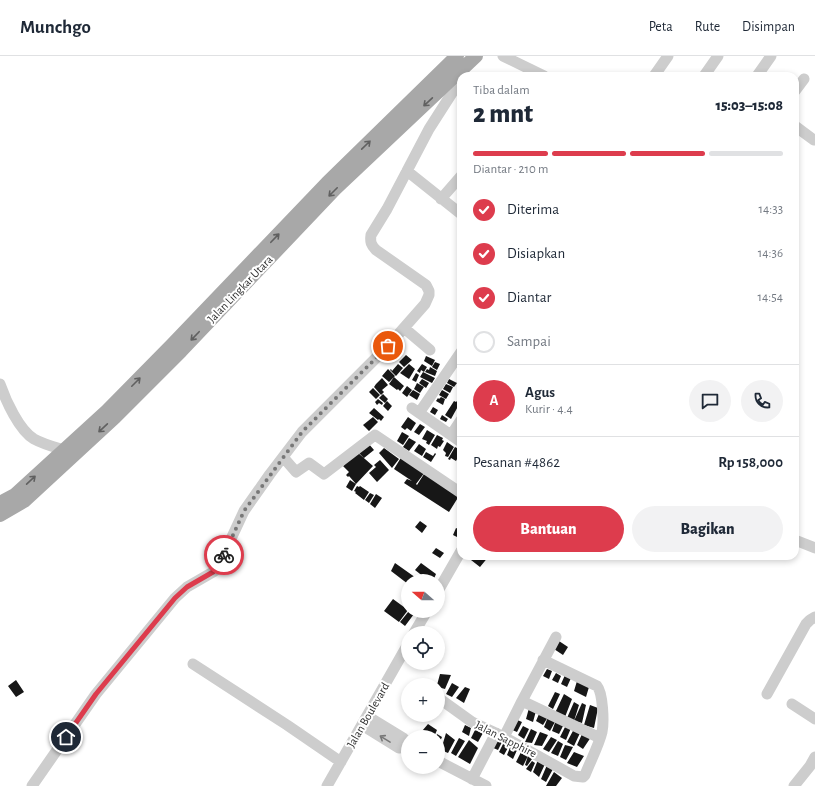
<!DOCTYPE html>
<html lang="id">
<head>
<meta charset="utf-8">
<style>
	:root { --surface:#fff; --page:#f2f2f3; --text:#1f2937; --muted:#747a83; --line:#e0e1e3; --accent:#dd3c4d }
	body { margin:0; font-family:"Alegreya Sans",sans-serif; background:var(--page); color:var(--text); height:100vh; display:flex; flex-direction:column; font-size:15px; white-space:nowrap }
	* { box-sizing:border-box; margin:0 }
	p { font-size:13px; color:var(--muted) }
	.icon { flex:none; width:22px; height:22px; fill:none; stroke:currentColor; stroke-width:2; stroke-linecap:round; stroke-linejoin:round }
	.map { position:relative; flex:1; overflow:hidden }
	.drawer { position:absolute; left:457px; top:16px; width:342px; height:488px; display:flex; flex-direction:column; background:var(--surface); border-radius:12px; box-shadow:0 2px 6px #0003 }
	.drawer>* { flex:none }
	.needle { width:26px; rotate:290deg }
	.buttons { position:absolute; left:401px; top:518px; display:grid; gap:8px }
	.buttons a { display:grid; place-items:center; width:44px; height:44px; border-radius:50%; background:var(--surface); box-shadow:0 2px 6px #0003; font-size:20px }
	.pin { position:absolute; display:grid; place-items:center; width:34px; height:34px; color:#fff; margin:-17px; border:2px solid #fff; border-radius:50%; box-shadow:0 1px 4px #0007 }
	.courier { position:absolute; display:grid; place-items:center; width:40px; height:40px; margin:-20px; border:3px solid #dd3c4d; border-radius:50%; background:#fff; color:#222; box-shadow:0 1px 5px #0007 }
	.headline em { font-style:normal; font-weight:800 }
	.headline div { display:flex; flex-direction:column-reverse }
	.headline { display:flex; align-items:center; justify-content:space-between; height:68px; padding:0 16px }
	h1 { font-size:26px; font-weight:800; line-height:30px }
	.bar { display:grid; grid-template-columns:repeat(4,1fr); gap:6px 4px; align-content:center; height:48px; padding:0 16px }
	.bar i { height:5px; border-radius:3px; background:var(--line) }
	.bar .on { background:var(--accent) }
	.bar p { grid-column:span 4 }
	.line { display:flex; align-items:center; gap:10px; padding:0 16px; border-top:1px solid var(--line) }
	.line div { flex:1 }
	.round { display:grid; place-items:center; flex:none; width:42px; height:42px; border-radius:21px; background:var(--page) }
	ol { padding:0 16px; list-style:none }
	li { display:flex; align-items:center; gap:12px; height:44px }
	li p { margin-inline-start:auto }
	li .icon { padding:4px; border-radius:50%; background:var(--accent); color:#fff; stroke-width:4 }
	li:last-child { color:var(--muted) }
	li i { width:22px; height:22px; border:2px solid var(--line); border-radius:50% }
	.cta { display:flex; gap:8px; margin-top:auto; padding:8px 16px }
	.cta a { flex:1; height:46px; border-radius:24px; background:var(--accent); color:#fff; font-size:16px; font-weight:800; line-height:46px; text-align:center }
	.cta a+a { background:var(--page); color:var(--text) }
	header { display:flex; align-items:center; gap:24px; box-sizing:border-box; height:56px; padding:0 20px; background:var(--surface); border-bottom:1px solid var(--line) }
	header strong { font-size:19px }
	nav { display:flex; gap:22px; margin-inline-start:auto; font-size:14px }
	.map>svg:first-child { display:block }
	.building { fill:#171717 }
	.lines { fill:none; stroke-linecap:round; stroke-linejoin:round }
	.minor { stroke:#cdcdcd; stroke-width:11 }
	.major { stroke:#a8a8a8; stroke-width:14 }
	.oneway { stroke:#606060 }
	.oneway2 { stroke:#777 }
	.done { stroke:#787878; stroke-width:4; stroke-dasharray:0 7.2 }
	.route { stroke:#dd3c4d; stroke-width:5 }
	.labels { text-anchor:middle; stroke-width:4; stroke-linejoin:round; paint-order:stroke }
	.street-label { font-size:12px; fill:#303030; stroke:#fff }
</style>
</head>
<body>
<header>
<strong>Munchgo</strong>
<nav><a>Peta</a><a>Rute</a><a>Disimpan</a></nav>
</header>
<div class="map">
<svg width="815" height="730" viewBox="0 0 815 730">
	<rect width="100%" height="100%" fill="#fff"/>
	<path class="building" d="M406,299L412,304L404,311L399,306Z
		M426,300L435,304L432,310L424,305Z
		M435,306L440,308L437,314L432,311Z
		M398,308L403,312L396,320L390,314L391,313L392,315Z
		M409,308L415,313L409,323L400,317Z
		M422,308L427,311L424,316L421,314L420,317L417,315Z
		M430,311L437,315L435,320L425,316L427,313L429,314Z
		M388,313L395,320L389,326L382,320Z
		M423,316L435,322L432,327L420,321Z
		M416,317L419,319L416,326L412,324Z
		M394,321L404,330L400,335L398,333L397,334L389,328Z
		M382,322L388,329L382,334L384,336L381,339L374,331L376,328L381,332L376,328Z
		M422,323L429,327L426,332L419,327Z
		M449,323L457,327L454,331L447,327Z
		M417,327L424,331L420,337L414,333Z
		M446,328L453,331L450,337L443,333Z
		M407,330L412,334L407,341L402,337Z
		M373,332L380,339L376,343L369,336Z
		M413,334L420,338L417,344L409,339Z
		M442,334L449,338L446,343L439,339Z
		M383,338L388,343L385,347L379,342Z
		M441,341L445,343L443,349L436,345L438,342L439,343Z
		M378,343L383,347L382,349L379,347L377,349L375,346Z
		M458,344L461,345L451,363L445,359L454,345L456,346Z
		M387,345L392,350L388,355L383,350Z
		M433,351L438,354L435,359L430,356Z
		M374,352L384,361L381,365L379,363L378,364L369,357Z
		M442,359L448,363L446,366L440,363Z
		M373,361L378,366L369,375L363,369Z
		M408,361L416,367L411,375L407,372L405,374L401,371Z
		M420,368L425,371L419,379L414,376Z
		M427,374L435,379L429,389L426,387L427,385L422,383Z
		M402,376L409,380L403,389L397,385Z
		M437,379L443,382L442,384L444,385L440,391L438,390L437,393L431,389Z
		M409,382L416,386L409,395L403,391Z
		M447,386L454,391L448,401L445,400L446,397L443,394Z
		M368,387L374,394L364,402L358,396Z
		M419,388L426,393L422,400L414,395Z
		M459,388L461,389V396L456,405L451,402L450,404L448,403L455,391L457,392Z
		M384,392L399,403L392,412L379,397Z
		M357,396L373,410L356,428L349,420L358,411L348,421L346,419L349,416L343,410Z
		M426,396L433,400L435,397L436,398L431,406L423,401Z
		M402,400L425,416L416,428L417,429L424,418L459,440L449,456L404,427L407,423L412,425L394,413Z
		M380,404L389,414L377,426L369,417L376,411L374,409Z
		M350,424L356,428L352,435L346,431Z
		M357,430L359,431L360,430L369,436L364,444L355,437L356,436L354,435Z
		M370,437L374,439L369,447L365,444Z
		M376,438L382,442L375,452L370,448Z
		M420,465L427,470L422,477L415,471Z
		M456,472L461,474L459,482L453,479Z
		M436,492L444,497L440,502L432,497Z
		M474,500H489L480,511L471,504Z
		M395,507L419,524L408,525V528L391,515Z
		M421,507L436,518L433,525H429L415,514Z
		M393,543L408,554L399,566L384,555Z
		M409,555L414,558L405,570L400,566Z
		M559,585L568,591L563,599L554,593Z
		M547,613L552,615L549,623L543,620Z
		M556,617L561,620L558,627L552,624Z
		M440,618L451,619L445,633L438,631V629H437Z
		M565,619L571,622L567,631L561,628Z
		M16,624L24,636L16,641L8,630Z
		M577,625L589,631L586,641L574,635Z
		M452,627L459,631L452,641L446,638Z
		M465,631L470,633L464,647L456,642Z
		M555,636L560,638L553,653L548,650Z
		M564,638L572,643L565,661L555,657Z
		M574,646L579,649L574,665L582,647L586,649L582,667L574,665L567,662Z
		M590,649L598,652L594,672L584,669Z
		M529,652L536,655L533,666L526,663Z
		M539,658L548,661L543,669L536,665Z
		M548,661L556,664L564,668L559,678L552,675L556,664L550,675L544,671Z
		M515,663L522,666L517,676L510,673Z
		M428,668L437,674L434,681H417Z
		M465,669L471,672L469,680L462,676Z
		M566,669L571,672L566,684L560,681Z
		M523,670L529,673L524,683L518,679Z
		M531,673L537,676L532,687L525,686Z
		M574,673L580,677L574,690L567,686Z
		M475,674L483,677L478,686L471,682Z
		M540,676L548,679L542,690L534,689Z
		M446,677L455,684L448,697L441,694Z
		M437,678L442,681L438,690V681H436Z
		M582,678L591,681L583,693L577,689Z
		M551,681L557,684L549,696L543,693Z
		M459,682L465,685L456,700L451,697Z
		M495,683L502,686L498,694L491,691Z
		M469,684L478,692L470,708L458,701Z
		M558,685L563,688L558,700L551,697Z
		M504,686L510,688L504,699L499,696Z
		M511,689L518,692L513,703L507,699Z
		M565,689L573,691L566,704L560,701Z
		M522,694L532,703L527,710L525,709L528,700L523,710L516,706Z
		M574,696L584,700L577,711L567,707Z
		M538,704L545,708L539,721L533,716Z
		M532,705L535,707L531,716L526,713Z
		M547,709L553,713L546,726L541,723Z
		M554,716L562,722L556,730H546Z"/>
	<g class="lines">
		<path class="minor" d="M503,0L544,20
			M654,20L668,0
			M704,20L718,0
			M757,20L771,0
			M795,35L804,23
			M795,70L814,84
			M407,115L461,158
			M441,143L461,120
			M404,272L430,294
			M0,328C6,345 19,374 34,383C43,388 54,391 64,394
			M412,352L461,386
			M419,357L461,296
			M451,379L461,364
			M283,401L296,416L309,407L324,418L375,379L461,437
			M795,484L815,492
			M438,535L461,495
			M414,577L427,555
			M193,608L287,669L341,706
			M767,638L806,568L810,564L815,561
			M440,643L472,666L504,681L574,720L583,721L585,719C590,706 599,689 602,676C604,666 603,637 597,630L543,604
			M522,645L600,682
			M792,648L815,663
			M367,660L403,682L408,687
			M362,669L399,692L408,691
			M504,681L522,645L556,581
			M438,705L486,730
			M472,723L496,677
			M32,730L96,638L175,542L187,531L213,516L217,513L244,455L270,418L302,376L388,290L425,248L429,239V235L426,229L376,194C371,189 370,186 371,179L387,153L429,73L461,23
			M327,730L408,588
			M794,730L810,710L815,701"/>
		<path class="major" d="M0,447L15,439L107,355L172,289L327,127L457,0
			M0,459L24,445L115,361L181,295L335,133L476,0"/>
	</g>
	<defs><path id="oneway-shaft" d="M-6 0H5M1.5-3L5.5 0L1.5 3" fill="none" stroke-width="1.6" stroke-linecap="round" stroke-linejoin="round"/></defs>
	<g class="oneway">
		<use href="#oneway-shaft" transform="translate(428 46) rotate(137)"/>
		<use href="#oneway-shaft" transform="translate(366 89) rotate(-44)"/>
		<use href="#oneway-shaft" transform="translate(333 136) rotate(135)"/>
		<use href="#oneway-shaft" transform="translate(275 182) rotate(-46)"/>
		<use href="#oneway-shaft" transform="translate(195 280) rotate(134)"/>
		<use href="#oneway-shaft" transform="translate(136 326) rotate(-45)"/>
		<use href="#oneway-shaft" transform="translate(103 372) rotate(137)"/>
		<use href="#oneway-shaft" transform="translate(31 424) rotate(-43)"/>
	</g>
	<use class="oneway2" href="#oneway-shaft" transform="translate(385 683) rotate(-148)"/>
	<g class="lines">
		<path class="done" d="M224,499L244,455L302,376L388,290"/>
		<path class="route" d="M66,681L96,638L175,542L187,531L213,516L220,508L224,499"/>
	</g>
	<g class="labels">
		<g class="street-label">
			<text transform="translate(240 233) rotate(-46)" y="4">Jalan Lingkar Utara</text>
			<text transform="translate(368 659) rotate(-60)" y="4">Jalan Boulevard</text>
			<text transform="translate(506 683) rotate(27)" y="4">Jalan Sapphire</text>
		</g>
	</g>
</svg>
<div class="buttons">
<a><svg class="needle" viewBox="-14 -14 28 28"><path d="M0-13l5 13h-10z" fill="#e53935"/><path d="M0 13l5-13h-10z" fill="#747a83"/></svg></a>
<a><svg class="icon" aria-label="locate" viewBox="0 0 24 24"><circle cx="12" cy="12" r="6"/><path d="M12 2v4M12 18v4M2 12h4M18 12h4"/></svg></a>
<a>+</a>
<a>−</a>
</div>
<div class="pin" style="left:388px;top:290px;background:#ea580c"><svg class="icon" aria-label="bag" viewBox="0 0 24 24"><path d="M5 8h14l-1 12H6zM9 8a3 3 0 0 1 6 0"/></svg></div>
<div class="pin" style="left:66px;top:681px;background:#1f2937"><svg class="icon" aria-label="home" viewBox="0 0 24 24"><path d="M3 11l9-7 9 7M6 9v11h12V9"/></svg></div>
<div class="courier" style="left:224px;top:499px"><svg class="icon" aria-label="bike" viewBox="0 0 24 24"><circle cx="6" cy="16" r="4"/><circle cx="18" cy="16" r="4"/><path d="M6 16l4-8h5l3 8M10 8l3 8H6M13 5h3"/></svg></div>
<section class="drawer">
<div class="headline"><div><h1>2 mnt</h1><p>Tiba dalam</p></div><em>15:03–15:08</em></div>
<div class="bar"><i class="on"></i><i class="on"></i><i class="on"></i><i></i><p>Diantar · 210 m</p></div>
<ol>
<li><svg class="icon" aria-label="check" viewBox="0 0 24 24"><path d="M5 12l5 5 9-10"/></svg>Diterima<p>14:33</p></li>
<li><svg class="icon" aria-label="check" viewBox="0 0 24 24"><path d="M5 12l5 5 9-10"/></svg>Disiapkan<p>14:36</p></li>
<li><svg class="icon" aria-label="check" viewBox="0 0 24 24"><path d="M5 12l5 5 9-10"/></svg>Diantar<p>14:54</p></li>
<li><i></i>Sampai</li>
</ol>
<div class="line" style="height:72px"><b class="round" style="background:var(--accent);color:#fff">A</b><div><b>Agus</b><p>Kurir · 4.4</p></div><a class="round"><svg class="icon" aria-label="chat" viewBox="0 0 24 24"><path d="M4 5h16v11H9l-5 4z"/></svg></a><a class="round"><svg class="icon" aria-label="phone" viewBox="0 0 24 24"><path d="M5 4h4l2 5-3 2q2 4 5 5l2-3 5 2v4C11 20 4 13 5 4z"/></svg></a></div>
<div class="line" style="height:52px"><div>Pesanan #4862</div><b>Rp 158,000</b></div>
<div class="cta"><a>Bantuan</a><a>Bagikan</a></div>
</section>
</div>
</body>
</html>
